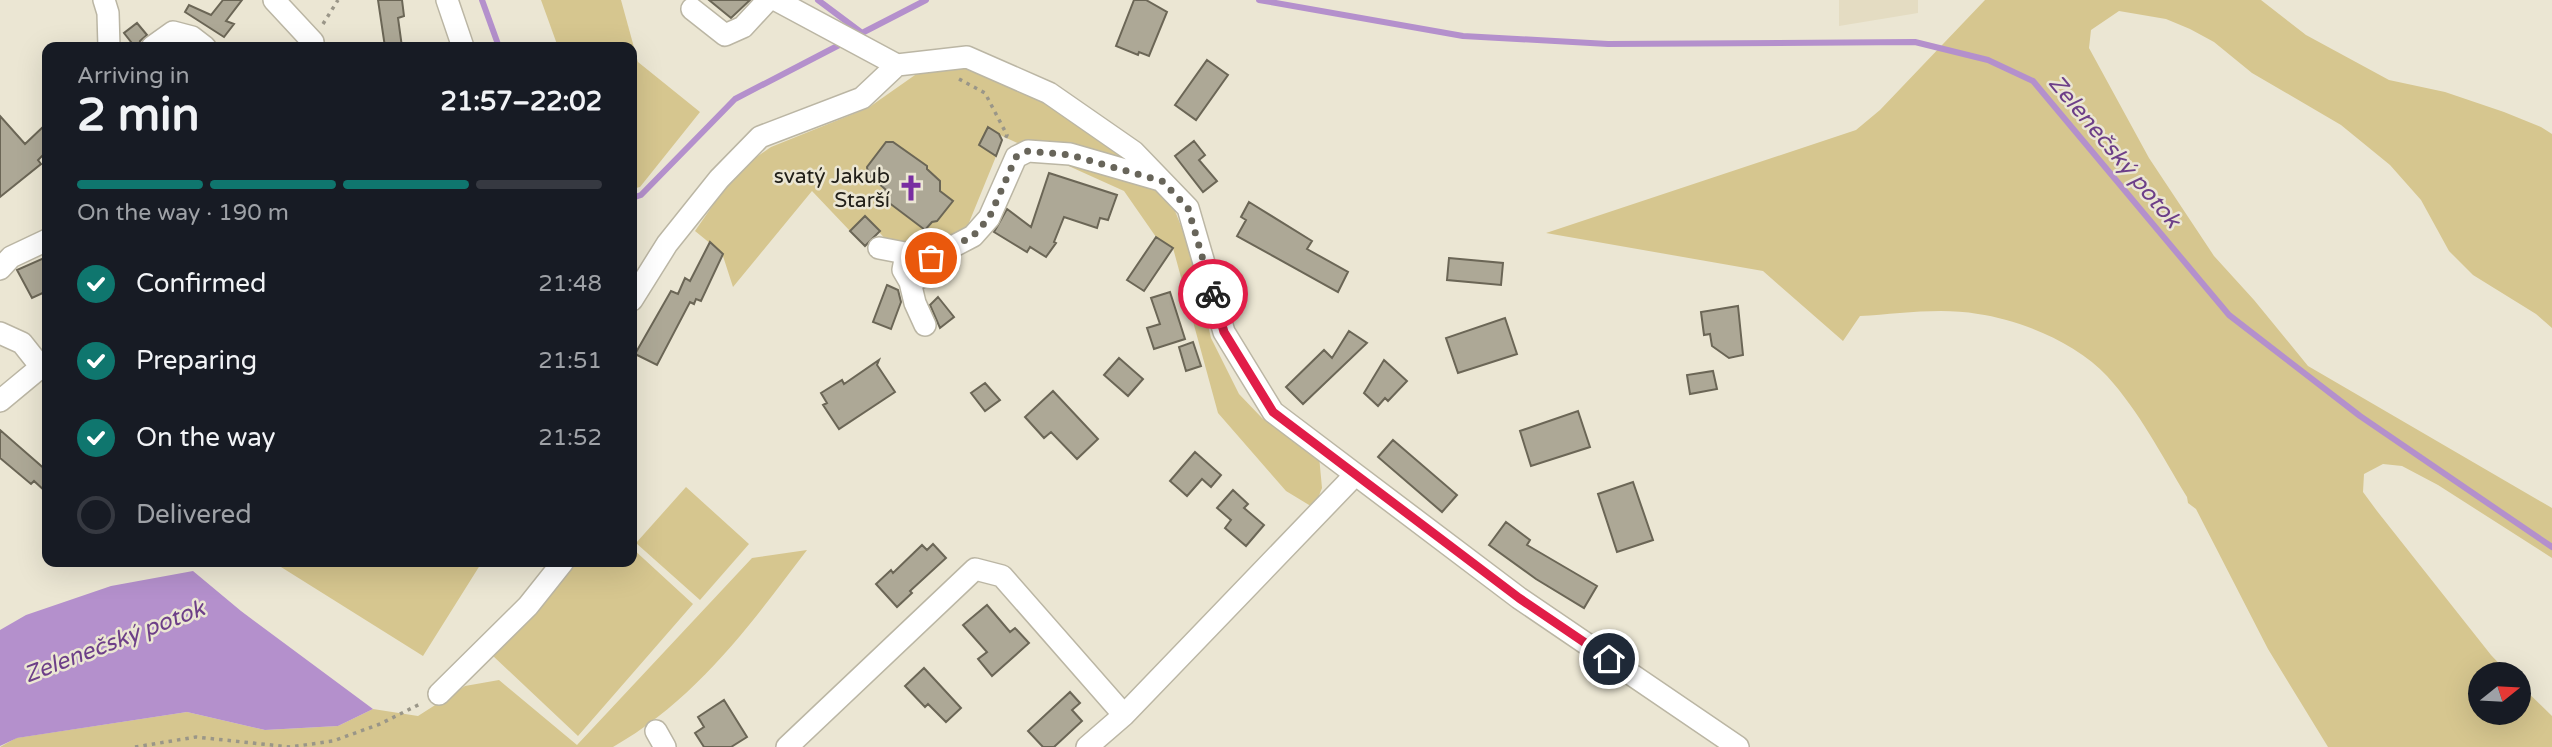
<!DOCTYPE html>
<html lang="en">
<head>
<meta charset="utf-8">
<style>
	:root { --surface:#171b24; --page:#242831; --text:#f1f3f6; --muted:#9ea1a6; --line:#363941; --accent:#0f766e }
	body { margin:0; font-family:"Varela Round",sans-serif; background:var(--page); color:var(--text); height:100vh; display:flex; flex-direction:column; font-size:26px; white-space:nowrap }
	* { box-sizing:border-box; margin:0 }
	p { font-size:23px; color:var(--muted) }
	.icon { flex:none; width:38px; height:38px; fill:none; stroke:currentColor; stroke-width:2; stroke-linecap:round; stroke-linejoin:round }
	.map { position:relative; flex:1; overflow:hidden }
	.panel { position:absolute; left:42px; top:42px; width:595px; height:525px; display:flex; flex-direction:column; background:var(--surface); border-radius:14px; box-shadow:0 7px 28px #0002 }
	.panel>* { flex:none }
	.needle { width:46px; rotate:72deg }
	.buttons { position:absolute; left:2468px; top:662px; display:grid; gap:14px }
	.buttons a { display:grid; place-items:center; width:63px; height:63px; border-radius:50%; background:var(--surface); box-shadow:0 7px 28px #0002; font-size:35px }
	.pin { position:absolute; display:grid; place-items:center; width:60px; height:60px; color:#fff; margin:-30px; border:4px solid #fff; border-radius:50%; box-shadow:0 2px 7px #0007 }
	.courier { position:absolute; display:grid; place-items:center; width:70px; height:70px; margin:-35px; border:5px solid #e11d48; border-radius:50%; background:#fff; color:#222; box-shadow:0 2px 9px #0007 }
	.summary em { font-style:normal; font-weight:700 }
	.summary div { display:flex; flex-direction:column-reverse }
	.summary { display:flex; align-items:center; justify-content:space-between; height:119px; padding:0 35px }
	h1 { font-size:46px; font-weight:700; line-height:52px }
	.bar { display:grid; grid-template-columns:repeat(4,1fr); gap:10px 7px; align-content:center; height:84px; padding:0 35px }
	.bar i { height:9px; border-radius:5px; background:var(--line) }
	.bar .current { background:var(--accent) }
	.bar p { grid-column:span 4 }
	ol { padding:0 35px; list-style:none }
	li { display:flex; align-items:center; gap:21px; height:77px }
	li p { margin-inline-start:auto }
	li .icon { padding:7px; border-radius:50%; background:var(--accent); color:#fff; stroke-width:4 }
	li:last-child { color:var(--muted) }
	li i { width:38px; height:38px; border:4px solid var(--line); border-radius:50% }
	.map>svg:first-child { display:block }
	.built { fill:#e4dcc2 }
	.green { fill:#d6c68f; fill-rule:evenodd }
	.water { fill:#b490cc }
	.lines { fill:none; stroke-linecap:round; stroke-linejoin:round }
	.stream { stroke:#b490cc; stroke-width:6 }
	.building { fill:#ada896; stroke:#6b6656; stroke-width:2 }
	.minor-casing { stroke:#bbb6a4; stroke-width:24 }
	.path { stroke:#9a9688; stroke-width:3.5; stroke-dasharray:3.5 5; stroke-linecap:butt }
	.minor { stroke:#fff; stroke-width:21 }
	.done { stroke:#68655a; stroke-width:7; stroke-dasharray:0 12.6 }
	.route { stroke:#e11d48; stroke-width:9 }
	.labels { text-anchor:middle; stroke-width:5; stroke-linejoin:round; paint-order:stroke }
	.poi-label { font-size:21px; fill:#222019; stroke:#ebe6d3; text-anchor:end }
	.water-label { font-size:23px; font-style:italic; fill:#6d3f88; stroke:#ebe6d3 }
</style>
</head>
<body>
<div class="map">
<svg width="2552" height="747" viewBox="0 0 2552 747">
	<rect width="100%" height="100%" fill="#ebe6d3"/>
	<path class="built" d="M1839,0H1918V13L1839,26Z"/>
	<path class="green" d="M541,0H621L638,62L700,112L640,187L632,189V47H558Z
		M1985,0H2261L2306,35L2389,80L2445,92L2504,112L2541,127L2552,134V328L2536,314L2473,275L2449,251L2421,200L2390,165L2341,125L2252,73L2214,42L2190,29L2166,19L2119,11L2091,30L2089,48L2149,158L2214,256L2254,300L2308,366L2552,508V558L2438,485L2402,466L2383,464L2364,474L2363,492L2377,511L2491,655L2509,674H2480V712H2518V683L2552,716V747H2328L2268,649L2196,509L2188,503L2187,497C2162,456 2139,411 2107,376C2077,343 2021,320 1978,314C1940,307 1898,314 1860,316L1843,341L1763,271L1546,233L1856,130L1880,110Z
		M961,65L1057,108L1133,160L1175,211L1190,248L1211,338L1239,394L1262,418L1319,456L1322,488L1314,508L1286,491L1218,413L1173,248L1156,237L1124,191L1002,136L989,128L979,144L994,155L997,154L966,230L927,246L887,241L865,216L850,231L812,191L733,287L722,253L695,231L729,182L748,163L771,147L868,108L925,68ZM886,142H893L927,166V169L940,181V191L953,201L937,221L932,222L925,230L913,221L895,199L889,206L879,198L885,191L868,174L867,167Z
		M686,487L749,544L700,600L636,543Z
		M632,548L693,604L578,736L492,655L576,562H632Z
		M807,550C750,625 697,699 613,747H0L16,738L187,712L265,730L338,726L373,709L418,716L465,686L499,680L577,745L752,558Z
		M273,562H482L423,656Z"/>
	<path class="water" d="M193,571L241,611L373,709L338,726L265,730L187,712L17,738L0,746V630L26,615L111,586Z"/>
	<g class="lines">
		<path class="stream" d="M482,0L499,47
			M818,0L862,33L926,0
			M1259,0L1463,36L1608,44L1915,42L1988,60L2033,81L2229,315L2360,416L2552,547
			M632,198L641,195L735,99L845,42"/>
	</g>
	<path class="building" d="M223,0H242L226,21L234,24L224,37L185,12L189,5L211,15Z
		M378,0H402L404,16L398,18L402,47H385Z
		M709,0H750L731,18Z
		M1134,0H1146L1167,12L1149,56L1139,52L1138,55L1116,46Z
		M137,23L147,35L140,41L139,47H135L124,33Z
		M1207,60L1228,75L1196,120L1175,105Z
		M0,116L25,144L47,123V151L38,160L41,164L0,197Z
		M988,127L999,134L1002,140L996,156L979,145Z
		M1194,141L1205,155L1199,160L1217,181L1203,192L1175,156Z
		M886,142H893L927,166V169L940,181V191L953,201L937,221L932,222L925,230L880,196L886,190L868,174L867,167Z
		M1049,173L1117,195L1108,220L1100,218L1097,228L1064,217L1054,242L1056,243L1046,257L1030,247L1027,252L994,232L1007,209L1031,227Z
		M1249,202L1312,241L1307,249L1348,272L1338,292L1237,236L1246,220L1241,217Z
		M865,216L880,231L865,246L850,231Z
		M1156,237L1173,248L1144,291L1127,280Z
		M710,242L723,254L701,301L696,299L694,304L690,302L657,365L635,354L671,291L678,294L685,278L690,281Z
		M44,258L47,267V291L32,298L17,270Z
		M1449,258L1503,263L1501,285L1447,280Z
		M887,285L898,290L901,302L891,329L873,322Z
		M1170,292L1185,339L1154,349L1147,328L1160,324L1151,298Z
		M938,297L954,317L940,328L930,305Z
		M1738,306L1743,355L1729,358L1712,346L1710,334L1704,335L1701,312Z
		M1505,318L1517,354L1458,373L1446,338Z
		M1349,331L1367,343L1303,404L1286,387L1324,350L1332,358Z
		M1193,342L1201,366L1186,371L1179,347Z
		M1119,358L1143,379L1128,396L1104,375Z
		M879,360L877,365L895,392L839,429L823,405L827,403L821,393L842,380L844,384Z
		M1384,360L1407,381L1388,401L1385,398L1378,406L1364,393Z
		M1713,371L1717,389L1690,394L1687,375Z
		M985,383L1000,400L985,411L971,393Z
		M1053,391L1098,439L1077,459L1051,432L1044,438L1025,417Z
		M1578,411L1590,447L1531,466L1520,431Z
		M0,430L47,471V493L34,481L31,484L0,458Z
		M1393,440L1457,495L1442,512L1378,457Z
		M1195,452L1221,475L1211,487L1202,479L1187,496L1170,481Z
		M1633,482L1653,540L1617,552L1598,494Z
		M1233,490L1248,504L1244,508L1264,525L1246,546L1225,528L1231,520L1217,508Z
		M1506,522L1530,540L1527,545L1597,586L1584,608L1536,579L1489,545Z
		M933,544L946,558L910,591L912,593L897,607L876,584L891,570L893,573L922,545L927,550Z
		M987,605L1010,632L1015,628L1029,643L992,676L978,659L987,652L963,625Z
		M924,668L961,708L946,722L928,704L925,707L905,686Z
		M1070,692L1080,703L1072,710L1082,721L1054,747H1043L1028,731Z
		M724,700L747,737L731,747H704L695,733L704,727L698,717Z"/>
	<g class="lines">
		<g class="minor-casing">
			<path id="minor" d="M104,0L108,13L109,47
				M274,0L313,42
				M447,0L463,47
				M776,0L897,65L967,57L1049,93L1134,152L1188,208L1224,332L1273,412L1519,598L1738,747
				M692,9L725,35L743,27L768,0
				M152,47L173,32L192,37L205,47
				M879,248L931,258L973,236L989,218L1016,157L1028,151L1070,154L1160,180
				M906,254L903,270L910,282L921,277L931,258
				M0,269L11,257L47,240
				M910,282L915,303L925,325
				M632,300L667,244L719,179L760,137L862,98L897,65
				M0,333L22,343L41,367
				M0,401L47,362
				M439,694L528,606L563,562
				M656,731L665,747
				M787,747L975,569L1002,576L1124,715
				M1087,747L1124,715L1355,475"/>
		</g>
		<path class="path" d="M323,24L338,0
			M959,79L985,93L1007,135L1004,141
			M135,747L196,737L290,747L333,741L380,724L422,703"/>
		<use href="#minor" class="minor"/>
	</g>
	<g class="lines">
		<path class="done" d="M931,258L973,236L989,218L1016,157L1028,151L1070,155L1162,181L1188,208L1213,294"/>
		<path class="route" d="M1213,294L1224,332L1273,412L1519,598L1609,659"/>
	</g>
	<defs>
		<g id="church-bare" transform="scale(2.1)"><path d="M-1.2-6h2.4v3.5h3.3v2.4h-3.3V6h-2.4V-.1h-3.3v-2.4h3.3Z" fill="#792ea1" stroke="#ebe6d3" stroke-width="2.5" paint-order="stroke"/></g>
	</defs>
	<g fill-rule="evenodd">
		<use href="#church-bare" x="911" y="188"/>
	</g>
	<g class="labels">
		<g class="poi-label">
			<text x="890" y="183">svatý Jakub<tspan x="890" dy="24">Starší</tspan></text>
		</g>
		<g class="water-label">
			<text transform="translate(2115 151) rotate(50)" y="8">Zelenečský potok</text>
			<text transform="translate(114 641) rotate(-21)" y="8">Zelenečský potok</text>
		</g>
	</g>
</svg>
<div class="buttons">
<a><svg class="needle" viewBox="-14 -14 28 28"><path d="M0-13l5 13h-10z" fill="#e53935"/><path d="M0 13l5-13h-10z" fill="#9ea1a6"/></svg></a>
</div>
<div class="pin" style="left:931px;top:258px;background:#ea580c"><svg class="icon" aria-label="bag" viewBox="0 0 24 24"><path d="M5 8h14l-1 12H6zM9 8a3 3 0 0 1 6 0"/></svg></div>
<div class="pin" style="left:1609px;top:659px;background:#1f2937"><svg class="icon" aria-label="home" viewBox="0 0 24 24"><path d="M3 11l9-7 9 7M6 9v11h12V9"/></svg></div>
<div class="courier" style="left:1213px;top:294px"><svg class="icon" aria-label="bike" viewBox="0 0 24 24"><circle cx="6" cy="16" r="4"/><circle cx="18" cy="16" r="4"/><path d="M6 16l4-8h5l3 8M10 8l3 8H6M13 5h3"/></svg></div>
<section class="panel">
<div class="summary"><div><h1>2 min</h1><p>Arriving in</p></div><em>21:57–22:02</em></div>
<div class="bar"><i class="current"></i><i class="current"></i><i class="current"></i><i></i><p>On the way · 190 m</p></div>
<ol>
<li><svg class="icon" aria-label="check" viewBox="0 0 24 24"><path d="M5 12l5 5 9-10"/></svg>Confirmed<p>21:48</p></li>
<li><svg class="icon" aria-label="check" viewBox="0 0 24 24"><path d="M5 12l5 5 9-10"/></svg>Preparing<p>21:51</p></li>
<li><svg class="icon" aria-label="check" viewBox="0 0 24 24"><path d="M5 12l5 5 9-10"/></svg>On the way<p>21:52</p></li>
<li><i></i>Delivered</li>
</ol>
</section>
</div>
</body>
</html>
